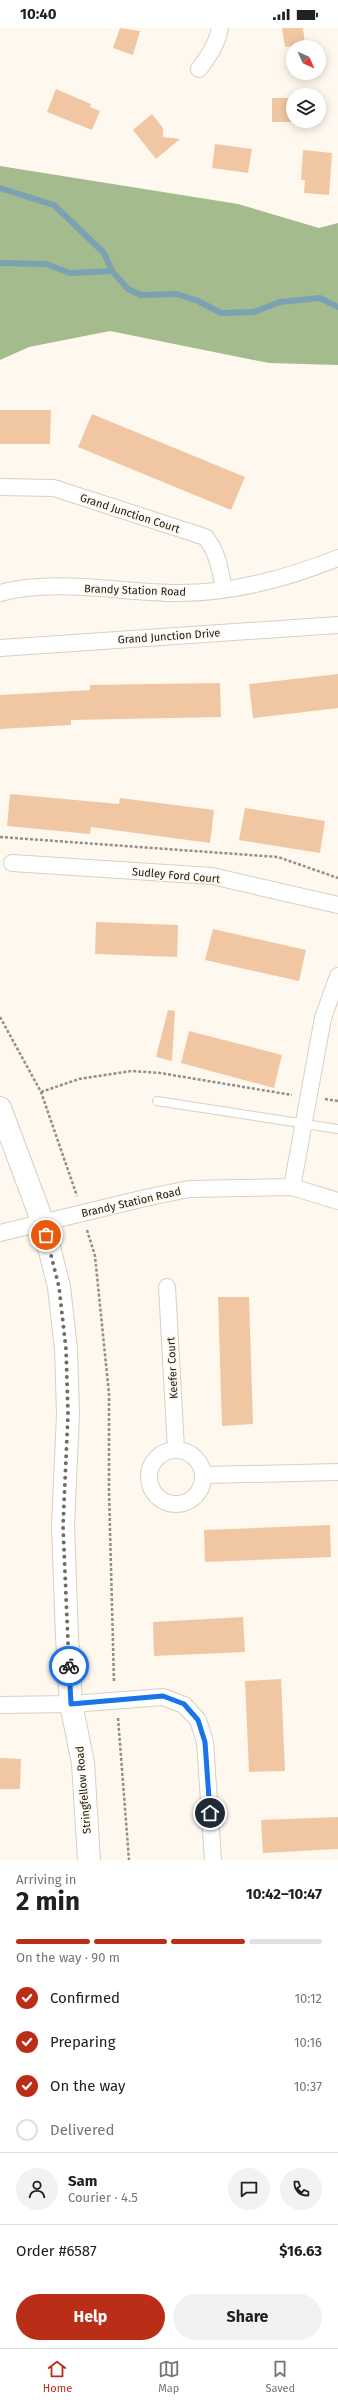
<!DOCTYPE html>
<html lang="en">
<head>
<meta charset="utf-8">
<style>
	:root { --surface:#fff; --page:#f2f2f2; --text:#202124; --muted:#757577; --line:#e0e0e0; --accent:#ba2e18 }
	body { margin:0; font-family:"Fira Sans",sans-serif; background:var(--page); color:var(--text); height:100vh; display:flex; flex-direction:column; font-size:15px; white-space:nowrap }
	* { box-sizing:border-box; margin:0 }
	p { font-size:13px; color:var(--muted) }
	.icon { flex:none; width:22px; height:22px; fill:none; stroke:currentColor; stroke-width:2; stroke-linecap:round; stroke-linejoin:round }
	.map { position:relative; height:1832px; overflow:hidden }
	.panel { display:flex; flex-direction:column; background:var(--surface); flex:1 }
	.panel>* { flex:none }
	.needle { width:26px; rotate:135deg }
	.controls { position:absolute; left:286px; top:12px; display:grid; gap:8px }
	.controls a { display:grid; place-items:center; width:40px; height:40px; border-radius:50%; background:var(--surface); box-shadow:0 2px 10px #0003; font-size:20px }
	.pin { position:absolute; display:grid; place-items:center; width:34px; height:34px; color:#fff; margin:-17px; border:2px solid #fff; border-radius:50%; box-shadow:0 1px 4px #0007 }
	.courier { position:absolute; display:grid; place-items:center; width:40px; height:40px; margin:-20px; border:3px solid #1a73e8; border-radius:50%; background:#fff; color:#222; box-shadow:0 1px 5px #0007 }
	.head em { font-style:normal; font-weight:700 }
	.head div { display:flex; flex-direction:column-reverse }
	.head { display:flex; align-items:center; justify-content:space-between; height:68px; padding:0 16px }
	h1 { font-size:26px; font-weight:700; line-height:30px }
	.bar { display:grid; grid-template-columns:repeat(4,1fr); gap:6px 4px; align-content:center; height:48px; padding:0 16px }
	.bar i { height:5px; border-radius:3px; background:var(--line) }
	.bar .active { background:var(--accent) }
	.bar p { grid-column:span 4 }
	.line { display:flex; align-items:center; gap:10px; padding:0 16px; border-top:1px solid var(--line) }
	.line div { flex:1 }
	.round { display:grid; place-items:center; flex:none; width:42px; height:42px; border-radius:21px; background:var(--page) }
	ol { padding:0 16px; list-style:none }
	li { display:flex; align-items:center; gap:12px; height:44px }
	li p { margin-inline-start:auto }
	li .icon { padding:4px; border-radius:50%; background:var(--accent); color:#fff; stroke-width:4 }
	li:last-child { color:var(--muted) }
	li i { width:22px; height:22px; border:2px solid var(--line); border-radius:50% }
	.cta { display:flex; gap:8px; margin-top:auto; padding:8px 16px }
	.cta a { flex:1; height:46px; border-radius:24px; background:var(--accent); color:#fff; font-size:16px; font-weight:700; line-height:46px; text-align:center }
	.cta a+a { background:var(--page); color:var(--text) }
	.status { display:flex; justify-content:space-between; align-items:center; height:28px; padding:0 20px; background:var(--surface); direction:ltr }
	.status svg { height:11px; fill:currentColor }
	.dock { display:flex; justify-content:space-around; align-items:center; height:56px; border-top:1px solid var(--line); background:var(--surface); font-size:11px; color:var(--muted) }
	.dock a { display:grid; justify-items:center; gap:2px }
	.dock .active { color:var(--accent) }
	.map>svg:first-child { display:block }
	.forest { fill:#a4bb8e }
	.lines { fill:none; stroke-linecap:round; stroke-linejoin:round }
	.stream { stroke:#7ba1b2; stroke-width:6 }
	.building { fill:#f1c7a3 }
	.lane-casing { stroke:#d7d0c3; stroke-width:10 }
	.street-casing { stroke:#d7d0c3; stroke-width:18 }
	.secondary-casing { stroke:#d7d0c3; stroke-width:24 }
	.path { stroke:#938f88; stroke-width:2.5; stroke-dasharray:3 2; stroke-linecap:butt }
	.lane { stroke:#fff; stroke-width:8 }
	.street { stroke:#fff; stroke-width:16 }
	.secondary { stroke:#fff; stroke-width:22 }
	.done { stroke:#6f6c65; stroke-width:4; stroke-dasharray:0 7.2 }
	.route { stroke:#1a73e8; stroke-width:5 }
	.labels { text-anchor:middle; stroke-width:3.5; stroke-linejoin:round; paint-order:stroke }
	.street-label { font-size:11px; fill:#22201b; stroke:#fef8ee }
</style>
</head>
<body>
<div class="status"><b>10:40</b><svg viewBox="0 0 49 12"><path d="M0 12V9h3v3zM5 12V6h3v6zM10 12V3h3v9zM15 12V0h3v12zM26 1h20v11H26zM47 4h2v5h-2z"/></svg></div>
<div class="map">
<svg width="338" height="1832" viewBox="0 0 338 1832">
	<rect width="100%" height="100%" fill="#fef8ee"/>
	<path class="forest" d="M0,138L238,176L319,200L338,195V337L269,335L110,303L29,319L0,332Z"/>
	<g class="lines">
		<path class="stream" d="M0,160L54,177L104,225L112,243L128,261L141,267L177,266L198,273L221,285L254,284L280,274L320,270L338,279
			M0,235L46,236L70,245L112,243"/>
	</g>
	<path class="building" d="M120,0L140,3L133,27L113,20Z
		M282,0H303L305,17L285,19Z
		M56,61L91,76L90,79L100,83L92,102L47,84Z
		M272,70H293V94H272Z
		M152,86L163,100V109L180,111L156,131L133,102Z
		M215,116L252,121L248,145L212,140Z
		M303,122L332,125L329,167L304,165L305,152H301Z
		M0,382H51L50,416H0Z
		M92,386L245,449L231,482L78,419Z
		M338,646V680L253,690L249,656Z
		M220,655L221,689L71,692V697L0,701V667L90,662V657Z
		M10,766L119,776L120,770L214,782L210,815L91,799L90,806L7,798Z
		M245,780L325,793L320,825L239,812Z
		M96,894L178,897L177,929L95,926Z
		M213,901L306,922L299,953L205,932Z
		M168,982L175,983L172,1033L156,1029Z
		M189,1003L282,1027L274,1060L181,1035Z
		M218,1269H249L253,1396L222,1398Z
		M330,1497L331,1529L205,1534L204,1502Z
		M243,1589L245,1624L154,1628L153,1594Z
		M281,1651L285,1743L249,1744L245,1653Z
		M0,1730L21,1731L20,1761H0Z
		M338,1789V1821L263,1825L261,1792Z"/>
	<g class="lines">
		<g class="lane-casing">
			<path id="lane" d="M157,1073L338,1101"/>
		</g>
		<g class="street-casing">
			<path id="street" d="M199,41C209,28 217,16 220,0
				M0,459L54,460L205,509C218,524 220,542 224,561
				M0,565C58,550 120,565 179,565C234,565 288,550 338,530
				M0,620L338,597
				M12,835L212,848L338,877
				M292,1159L323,990L338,948
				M0,1205L145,1170L189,1161L292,1159L338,1173
				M167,1259L176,1421
				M149 1449a27 27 0 1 1 54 0a27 27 0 1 1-54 0Z
				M204,1447L338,1444
				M0,1677L71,1676L163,1669L184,1677L198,1692L205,1714L213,1832"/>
		</g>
		<g class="secondary-casing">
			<path id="secondary" d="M0,1080L43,1195L59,1259L66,1321L68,1386L63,1498L67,1609L71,1676L83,1735L89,1832"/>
		</g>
		<path class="path" d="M0,809L278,829L338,850
			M0,989L41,1064L77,1168
			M41,1064L79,1051L132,1043L160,1045L292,1067
			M325,1071L338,1073
			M87,1202L95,1228L109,1366V1463L114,1655
			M118,1690L129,1832"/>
		<use href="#lane" class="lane"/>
		<use href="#street" class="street"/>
		<use href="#secondary" class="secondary"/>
	</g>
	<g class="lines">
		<path class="done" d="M46,1207L59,1259L66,1321L68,1386L63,1498L69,1638"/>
		<path class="route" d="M69,1638L71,1676L163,1668L184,1676L198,1692L205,1714L210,1785"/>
	</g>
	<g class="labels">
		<g class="street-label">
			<text transform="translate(130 485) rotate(18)" y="4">Grand Junction Court</text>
			<text transform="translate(135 562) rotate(2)" y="4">Brandy Station Road</text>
			<text transform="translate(169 608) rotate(-4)" y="4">Grand Junction Drive</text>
			<text transform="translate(176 847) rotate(5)" y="4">Sudley Ford Court</text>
			<text transform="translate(131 1174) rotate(-13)" y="4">Brandy Station Road</text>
			<text transform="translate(172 1340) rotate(-93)" y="4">Keefer Court</text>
			<text transform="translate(83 1762) rotate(-95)" y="4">Stringfellow Road</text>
		</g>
	</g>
</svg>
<div class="controls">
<a><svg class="needle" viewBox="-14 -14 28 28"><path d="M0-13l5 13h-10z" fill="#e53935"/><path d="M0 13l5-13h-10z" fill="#757577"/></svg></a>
<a><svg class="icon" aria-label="layers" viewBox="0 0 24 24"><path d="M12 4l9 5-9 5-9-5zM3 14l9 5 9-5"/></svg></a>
</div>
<div class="pin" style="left:46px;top:1207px;background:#ea580c"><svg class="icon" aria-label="bag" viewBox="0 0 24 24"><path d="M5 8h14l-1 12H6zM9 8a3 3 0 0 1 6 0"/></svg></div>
<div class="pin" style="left:210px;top:1785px;background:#1f2937"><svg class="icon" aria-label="home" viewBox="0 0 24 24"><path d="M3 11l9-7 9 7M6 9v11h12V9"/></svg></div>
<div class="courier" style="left:69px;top:1638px"><svg class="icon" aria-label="bike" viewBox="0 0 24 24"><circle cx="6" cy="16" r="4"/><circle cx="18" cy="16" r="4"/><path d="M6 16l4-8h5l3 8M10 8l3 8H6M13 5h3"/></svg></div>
</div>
<section class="panel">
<div class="head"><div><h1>2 min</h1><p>Arriving in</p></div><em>10:42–10:47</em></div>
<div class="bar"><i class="active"></i><i class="active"></i><i class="active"></i><i></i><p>On the way · 90 m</p></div>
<ol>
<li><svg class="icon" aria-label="check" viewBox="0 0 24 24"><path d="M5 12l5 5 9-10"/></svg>Confirmed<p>10:12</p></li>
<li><svg class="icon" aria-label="check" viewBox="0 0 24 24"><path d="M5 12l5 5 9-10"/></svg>Preparing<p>10:16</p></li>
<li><svg class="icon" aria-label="check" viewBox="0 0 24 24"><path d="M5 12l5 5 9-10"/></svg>On the way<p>10:37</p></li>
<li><i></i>Delivered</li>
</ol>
<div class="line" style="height:72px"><a class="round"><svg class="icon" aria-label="person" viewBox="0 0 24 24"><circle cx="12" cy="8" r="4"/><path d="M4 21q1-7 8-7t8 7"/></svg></a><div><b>Sam</b><p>Courier · 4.5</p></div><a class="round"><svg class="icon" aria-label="chat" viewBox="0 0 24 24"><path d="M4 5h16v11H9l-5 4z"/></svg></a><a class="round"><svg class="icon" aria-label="phone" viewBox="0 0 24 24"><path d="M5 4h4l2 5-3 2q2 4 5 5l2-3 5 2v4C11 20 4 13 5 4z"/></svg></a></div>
<div class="line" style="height:52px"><div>Order #6587</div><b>$16.63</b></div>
<div class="cta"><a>Help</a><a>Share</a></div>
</section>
<nav class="dock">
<a class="active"><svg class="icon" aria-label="home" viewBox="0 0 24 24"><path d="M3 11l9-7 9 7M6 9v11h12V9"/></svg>Home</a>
<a><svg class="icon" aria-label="map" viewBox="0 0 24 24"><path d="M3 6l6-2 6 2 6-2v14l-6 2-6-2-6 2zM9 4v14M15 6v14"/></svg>Map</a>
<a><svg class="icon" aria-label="saved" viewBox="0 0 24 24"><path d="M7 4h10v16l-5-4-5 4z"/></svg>Saved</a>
</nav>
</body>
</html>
